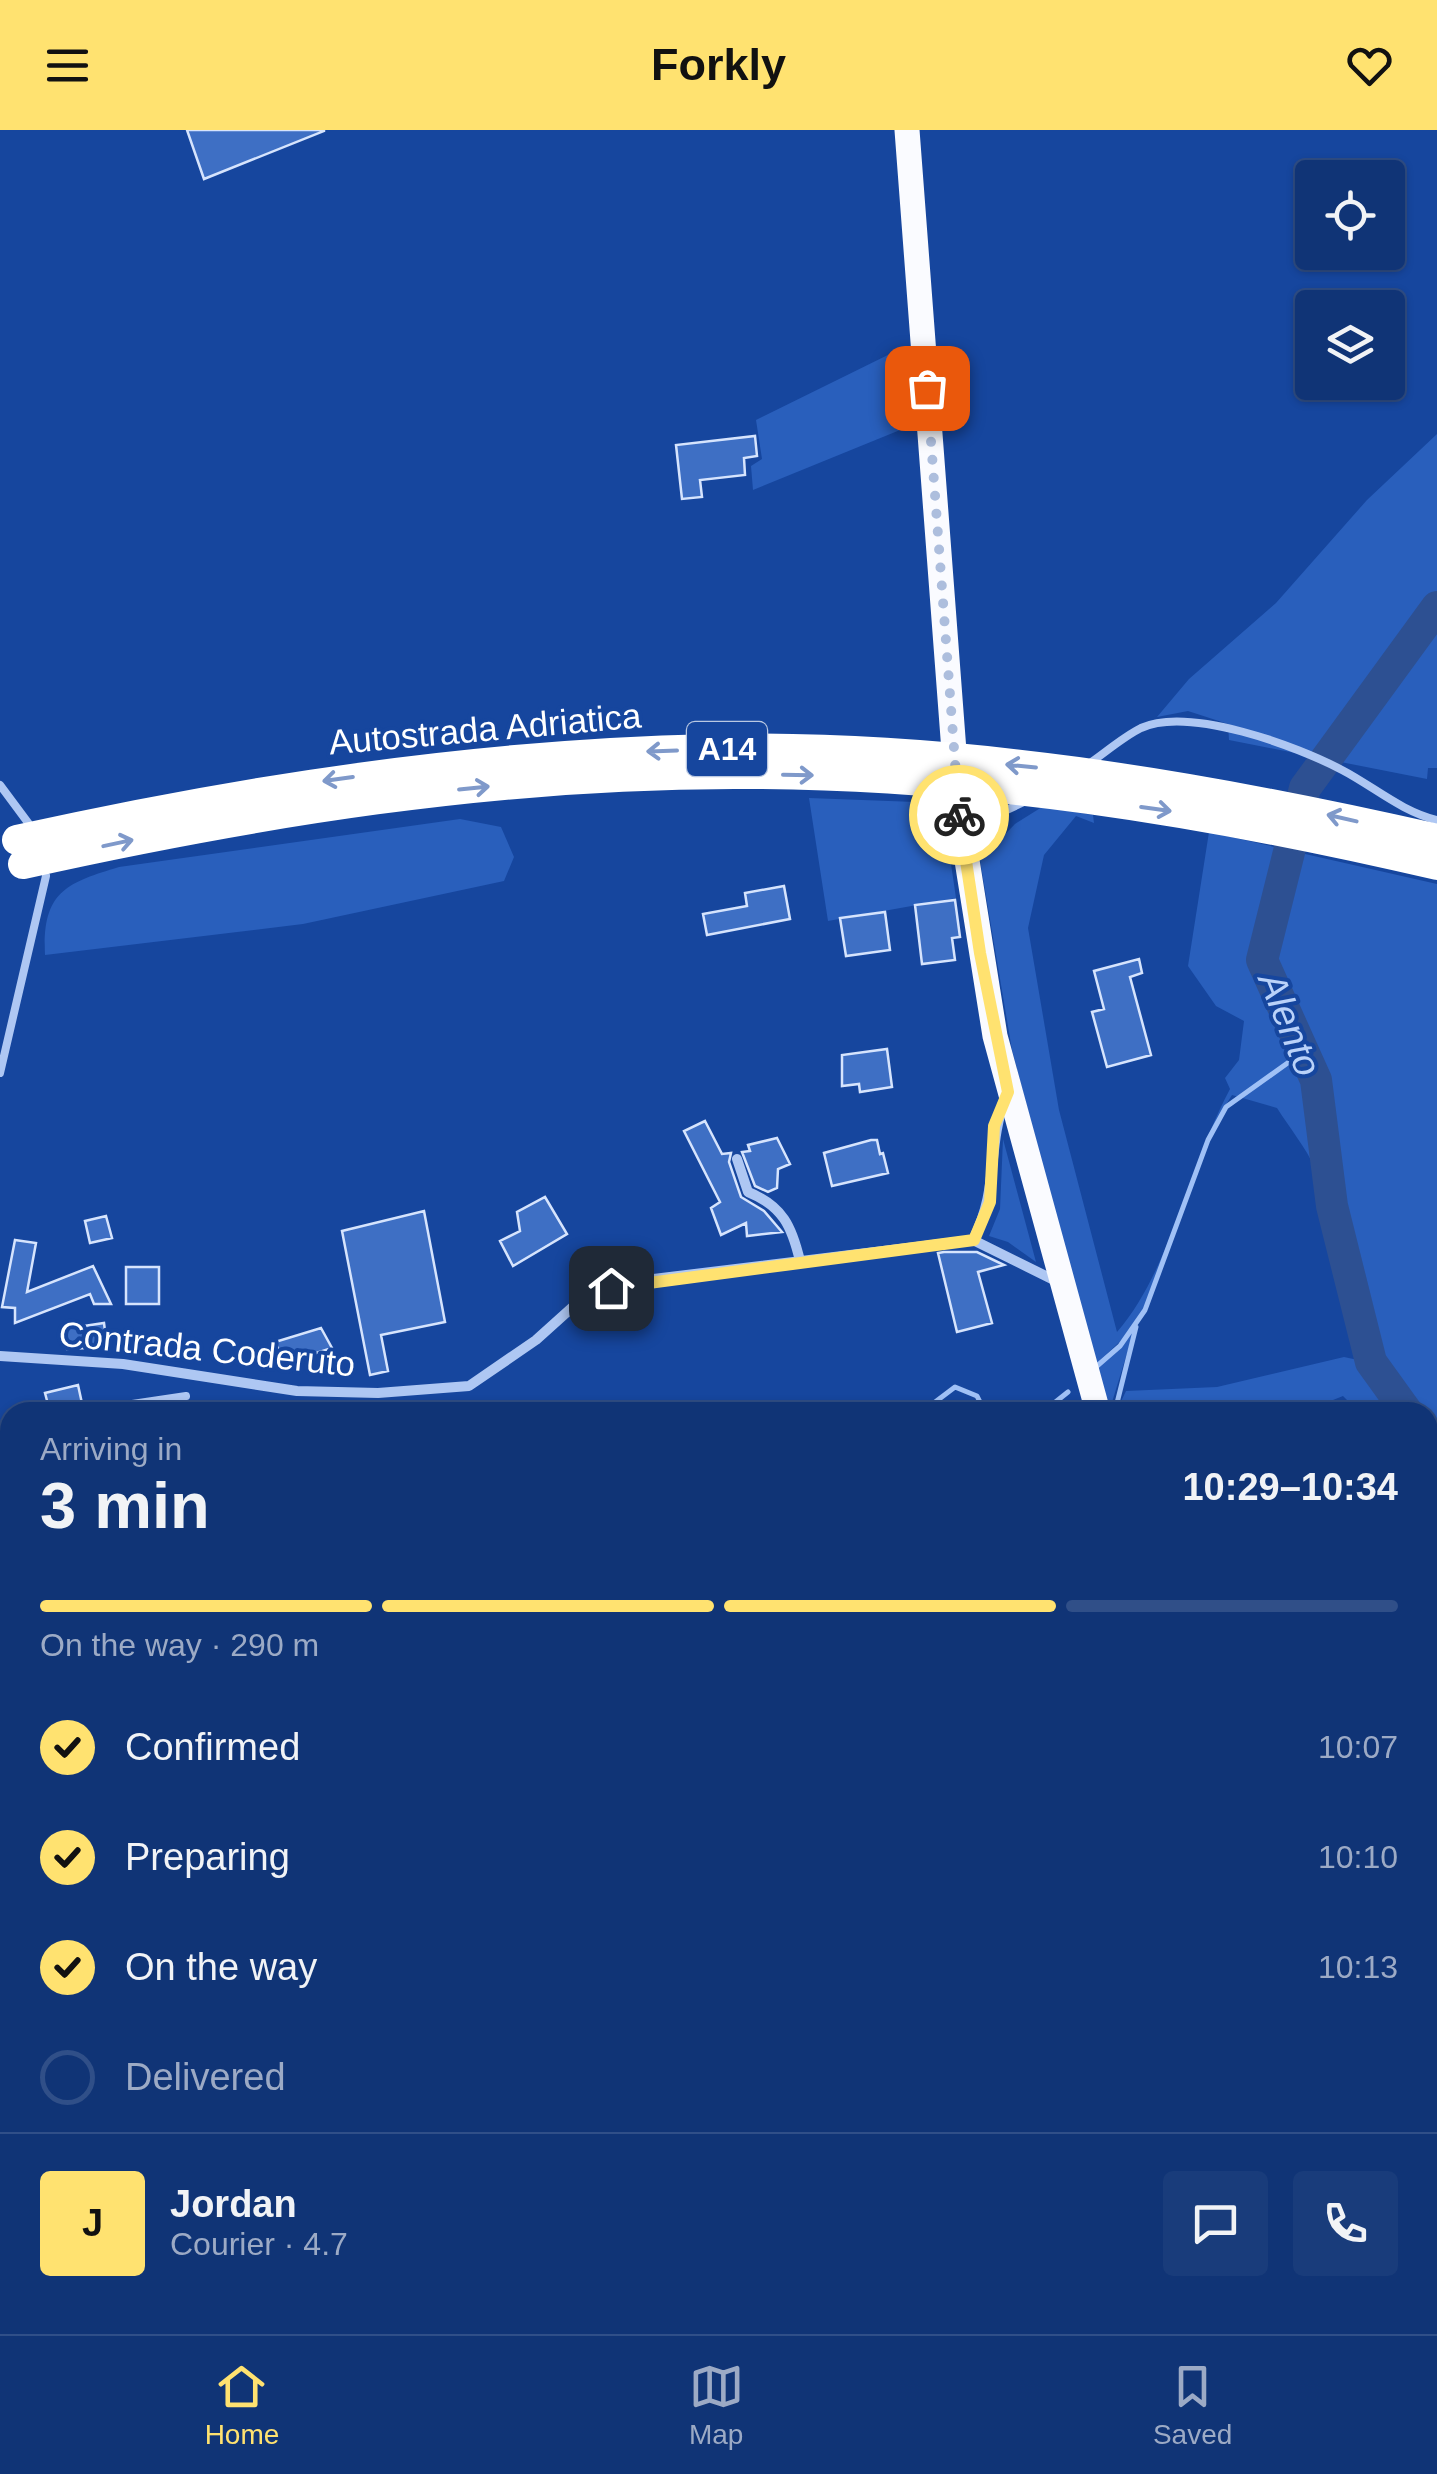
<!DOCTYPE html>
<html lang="en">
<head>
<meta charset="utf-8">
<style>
	:root { --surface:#103476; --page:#193c7b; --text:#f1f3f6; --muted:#9caac5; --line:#304f88; --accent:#ffe270 }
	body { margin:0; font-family:Helvetica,sans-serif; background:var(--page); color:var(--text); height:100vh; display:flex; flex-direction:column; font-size:38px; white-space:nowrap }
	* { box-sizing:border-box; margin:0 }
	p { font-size:32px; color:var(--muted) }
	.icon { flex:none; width:55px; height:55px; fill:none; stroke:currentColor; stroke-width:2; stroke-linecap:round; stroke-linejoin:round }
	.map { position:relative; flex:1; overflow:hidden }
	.panel { position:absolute; left:0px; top:1272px; width:1438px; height:932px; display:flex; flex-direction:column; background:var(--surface); border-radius:30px 30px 0 0; box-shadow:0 2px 8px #0004,0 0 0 2px var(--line) }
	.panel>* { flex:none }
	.buttons { position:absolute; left:1295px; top:30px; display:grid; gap:20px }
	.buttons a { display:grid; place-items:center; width:110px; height:110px; border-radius:10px; background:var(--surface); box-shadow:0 2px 8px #0004,0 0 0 2px var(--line); font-size:50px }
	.pin { position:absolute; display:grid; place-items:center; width:85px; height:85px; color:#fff; margin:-42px; border-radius:20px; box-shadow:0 5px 15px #0006 }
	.courier { position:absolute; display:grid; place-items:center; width:100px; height:100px; margin:-50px; border:8px solid #ffe270; border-radius:50%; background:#fff; color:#222; box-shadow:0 2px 12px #0007 }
	.head em { font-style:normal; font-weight:700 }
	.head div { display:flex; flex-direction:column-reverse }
	.head { display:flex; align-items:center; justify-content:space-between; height:170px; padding:0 40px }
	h1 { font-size:65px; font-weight:700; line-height:75px }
	.bar { display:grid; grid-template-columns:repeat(4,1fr); gap:15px 10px; align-content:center; height:120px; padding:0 40px }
	.bar i { height:12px; border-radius:8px; background:var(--line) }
	.bar .on { background:var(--accent) }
	.bar p { grid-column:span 4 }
	.line { display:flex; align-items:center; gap:25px; padding:0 40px; border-top:2px solid var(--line) }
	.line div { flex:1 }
	.round { display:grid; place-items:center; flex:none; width:105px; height:105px; border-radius:10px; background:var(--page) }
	ol { padding:0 40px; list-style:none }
	li { display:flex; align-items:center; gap:30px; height:110px }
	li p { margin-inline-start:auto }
	li .icon { padding:10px; border-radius:50%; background:var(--accent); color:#111; stroke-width:4 }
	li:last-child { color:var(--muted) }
	li i { width:55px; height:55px; border:5px solid var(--line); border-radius:50% }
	header { display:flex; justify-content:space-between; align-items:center; height:130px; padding:0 40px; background:var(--accent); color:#111; font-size:45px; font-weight:700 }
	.menu { display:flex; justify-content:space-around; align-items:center; height:140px; border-top:2px solid var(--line); background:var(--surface); font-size:28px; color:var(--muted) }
	.menu a { display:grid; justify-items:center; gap:5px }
	.menu .on { color:var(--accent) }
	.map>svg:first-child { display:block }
	.green { fill:#295fbc }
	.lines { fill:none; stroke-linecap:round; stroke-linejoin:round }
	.stream { stroke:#a0c1f6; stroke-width:5 }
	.river { stroke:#2d5092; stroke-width:32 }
	.building { fill:#3e6fc4; stroke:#d6e4fd; stroke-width:2.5 }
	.service { stroke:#aec7f3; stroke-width:8 }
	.minor { stroke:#aec7f3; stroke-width:10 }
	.primary { stroke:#fafbff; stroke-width:25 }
	.motorway-bridge { stroke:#fff; stroke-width:30 }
	.oneway { stroke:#7f99ca }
	.done { stroke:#adbedd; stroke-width:10; stroke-dasharray:0 18 }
	.route { stroke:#ffe270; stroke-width:12 }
	.labels { text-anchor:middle; stroke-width:8; stroke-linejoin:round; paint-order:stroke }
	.shield { fill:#16469e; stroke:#b9c8e2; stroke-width:2.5 }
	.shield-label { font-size:32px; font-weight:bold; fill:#fff }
	.street-label { font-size:35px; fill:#fff; stroke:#16469e }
	.water-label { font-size:38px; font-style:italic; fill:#bad2f9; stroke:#16469e }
</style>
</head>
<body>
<header><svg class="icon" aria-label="menu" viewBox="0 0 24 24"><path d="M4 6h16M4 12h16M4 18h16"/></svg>Forkly<svg class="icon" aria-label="heart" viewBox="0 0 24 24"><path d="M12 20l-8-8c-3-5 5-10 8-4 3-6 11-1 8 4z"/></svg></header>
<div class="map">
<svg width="1437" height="2204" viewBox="0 0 1437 2204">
	<rect width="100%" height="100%" fill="#16469e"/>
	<path class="green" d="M900,219L905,298L753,360L751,336L762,329L756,290Z
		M1437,304V638H1428L1427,649L1229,610L1228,594L1188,581L1157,587L1189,549L1276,473L1367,370Z
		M809,668L942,673L956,768L828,791Z
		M1042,677L1093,685L1094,693L1076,686L1044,725L1028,798L1059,980L1117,1202C1171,1140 1189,1035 1230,959L1225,948L1239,930L1244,891L1216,876L1188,836L1209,702L1437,754V1313L1428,1303V1282H1412L1382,1237L1369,1234L1401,1282H1359L1343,1266L1303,1282H1116L1126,1261L1217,1257L1344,1227L1358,1230C1335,1168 1339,1099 1315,1038C1306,1018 1289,997 1277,978L1232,965C1185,1036 1178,1127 1132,1198L1136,1194L1109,1282L1096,1239L1129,1203L1095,1235L1012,920L980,730L1015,694Z
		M460,689L501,697L514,727L504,751L303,794L45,825C42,762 66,753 119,737Z
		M1003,1009L1036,1132L1008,1112L989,1106L1000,1079Z
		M1145,2195H1332L1323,2204H1147Z"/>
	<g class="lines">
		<path class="stream" d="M1097,1236L1120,1216L1145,1180L1208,1010L1226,977L1303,922
			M1116,1277L1136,1197
			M922,1282L955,1257L977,1266L985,1282
			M1043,1282L1068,1262
			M0,1638L10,1635
			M0,1887L10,1862"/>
		<path class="river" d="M1407,1282L1371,1232L1332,1076L1316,950L1262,830L1305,658L1437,477
			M1428,1311L1437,1325"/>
	</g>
	<path class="building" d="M187,0H324V1L204,49Z
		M755,306L757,326L744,328L745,345L700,350L702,367L682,369L676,315Z
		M784,756L790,789L707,805L703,784L747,776L745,763Z
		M955,770L960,807L952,808L955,830L922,834L915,775Z
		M885,782L890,820L846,826L840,788Z
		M1139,829L1142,843L1130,847L1151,925L1107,937L1092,882L1104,879L1094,841Z
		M887,919L892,957L860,962L859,954L842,956V925Z
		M705,991L722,1024L731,1023L729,1032L741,1067L764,1081L782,1102L747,1106L746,1093L721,1105L711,1078L720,1072L684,1001Z
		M777,1008L790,1034L778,1039L777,1058L768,1062L755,1056L742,1022L750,1021L748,1015Z
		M871,1010H877L880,1024L883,1023L888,1043L832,1056L824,1023Z
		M545,1067L567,1104L513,1136L500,1111L520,1101L517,1082Z
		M424,1081L445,1192L381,1205L388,1241L370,1245L342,1101Z
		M106,1086L112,1108L90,1113L85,1091Z
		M15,1110L36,1113L27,1162L93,1136L111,1174H94L90,1164L15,1193V1178L2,1177Z
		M944,1122H977L1004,1135L978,1142L992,1193L957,1202L938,1123Z
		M126,1137H159V1174H126Z
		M104,1193L107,1217L67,1219L64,1199Z
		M321,1198L332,1218L285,1233L275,1212Z
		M78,1255L83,1278L50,1282L45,1263Z"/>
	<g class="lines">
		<path class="service" d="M1090,633C1106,622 1123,607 1141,598C1189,576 1297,616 1342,640C1373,656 1402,682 1437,690
			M0,655L29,694
			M971,704L981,692L1026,671
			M0,943L46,746
			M112,1277L186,1266"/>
		<path class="minor" d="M737,1029L748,1062C783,1076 792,1097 800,1131
			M973,1110C1000,1056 986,1018 1006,967
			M0,1226L123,1234L297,1261L378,1263L469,1256L536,1210L586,1165L637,1151L973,1110L1060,1153
			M0,1836L10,1835
			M1428,2112L1437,2103
			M1335,2204L1344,2195"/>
		<path class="primary" d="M907,0L958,674L995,906L1098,1282
			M1428,2060L1437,2081"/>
		<path class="motorway-bridge" d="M17,710C247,659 477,624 712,619C956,614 1200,655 1437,709
			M23,734C257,682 494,644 734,644C972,643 1206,681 1437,735"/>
	</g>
	<defs><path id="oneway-shaft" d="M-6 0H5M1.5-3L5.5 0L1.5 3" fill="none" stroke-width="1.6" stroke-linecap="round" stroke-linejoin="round" transform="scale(2.5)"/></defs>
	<g class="oneway">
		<use href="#oneway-shaft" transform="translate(662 621) rotate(178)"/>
		<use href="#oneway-shaft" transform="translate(1021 636) rotate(-174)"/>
		<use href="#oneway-shaft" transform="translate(798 645) rotate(1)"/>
		<use href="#oneway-shaft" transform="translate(338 649) rotate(172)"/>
		<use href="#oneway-shaft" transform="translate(474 658) rotate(-6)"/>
		<use href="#oneway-shaft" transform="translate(1156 679) rotate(8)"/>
		<use href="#oneway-shaft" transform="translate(1342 688) rotate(-167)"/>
		<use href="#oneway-shaft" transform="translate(118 713) rotate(-12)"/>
	</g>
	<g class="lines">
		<path class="done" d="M927,258L959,685"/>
		<path class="route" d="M611,1158L974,1110L990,1072L994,996L1008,962L980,823L959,685"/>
	</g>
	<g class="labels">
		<rect class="shield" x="687" y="592" width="80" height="54" rx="8"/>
		<g class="shield-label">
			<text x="727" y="630">A14</text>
		</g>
		<g class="street-label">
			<text transform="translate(485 599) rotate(-5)" y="12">Autostrada Adriatica</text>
			<text transform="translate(207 1219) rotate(6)" y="12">Contrada Coderuto</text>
		</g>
		<g class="water-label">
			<text transform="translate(1290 894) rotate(68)" y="13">Alento</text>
		</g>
	</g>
</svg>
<div class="buttons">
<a><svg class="icon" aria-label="locate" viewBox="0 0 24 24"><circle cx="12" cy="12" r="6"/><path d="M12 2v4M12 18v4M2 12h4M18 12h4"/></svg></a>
<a><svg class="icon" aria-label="layers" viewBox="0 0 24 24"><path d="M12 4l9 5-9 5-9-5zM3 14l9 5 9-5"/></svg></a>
</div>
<div class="pin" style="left:927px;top:258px;background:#ea580c"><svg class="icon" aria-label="bag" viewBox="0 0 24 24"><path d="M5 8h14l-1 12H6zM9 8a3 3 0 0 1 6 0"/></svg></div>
<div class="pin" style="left:611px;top:1158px;background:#1f2937"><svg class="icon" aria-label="home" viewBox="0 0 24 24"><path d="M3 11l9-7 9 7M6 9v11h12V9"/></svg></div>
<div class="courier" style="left:959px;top:685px"><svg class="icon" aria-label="bike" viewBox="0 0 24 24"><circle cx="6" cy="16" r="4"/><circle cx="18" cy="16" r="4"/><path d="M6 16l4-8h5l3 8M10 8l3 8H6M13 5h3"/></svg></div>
<section class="panel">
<div class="head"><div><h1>3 min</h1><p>Arriving in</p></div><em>10:29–10:34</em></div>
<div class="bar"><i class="on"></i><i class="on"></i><i class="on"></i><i></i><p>On the way · 290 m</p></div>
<ol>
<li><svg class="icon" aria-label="check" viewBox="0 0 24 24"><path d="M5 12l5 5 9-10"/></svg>Confirmed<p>10:07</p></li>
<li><svg class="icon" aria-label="check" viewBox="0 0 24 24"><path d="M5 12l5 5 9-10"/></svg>Preparing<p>10:10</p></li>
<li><svg class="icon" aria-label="check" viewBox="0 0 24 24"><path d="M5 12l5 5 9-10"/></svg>On the way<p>10:13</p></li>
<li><i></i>Delivered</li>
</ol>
<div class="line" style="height:180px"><b class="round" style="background:var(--accent);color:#111">J</b><div><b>Jordan</b><p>Courier · 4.7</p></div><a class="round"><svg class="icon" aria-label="chat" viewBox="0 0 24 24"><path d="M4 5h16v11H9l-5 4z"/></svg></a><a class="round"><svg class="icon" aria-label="phone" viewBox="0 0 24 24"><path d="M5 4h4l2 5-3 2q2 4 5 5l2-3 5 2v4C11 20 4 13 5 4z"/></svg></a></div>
</section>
</div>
<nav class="menu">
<a class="on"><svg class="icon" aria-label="home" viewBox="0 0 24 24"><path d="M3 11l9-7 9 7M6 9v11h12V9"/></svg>Home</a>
<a><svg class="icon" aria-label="map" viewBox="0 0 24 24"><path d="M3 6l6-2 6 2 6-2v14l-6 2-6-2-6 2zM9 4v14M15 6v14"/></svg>Map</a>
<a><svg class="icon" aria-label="saved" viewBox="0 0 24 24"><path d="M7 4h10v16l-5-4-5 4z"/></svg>Saved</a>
</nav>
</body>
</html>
